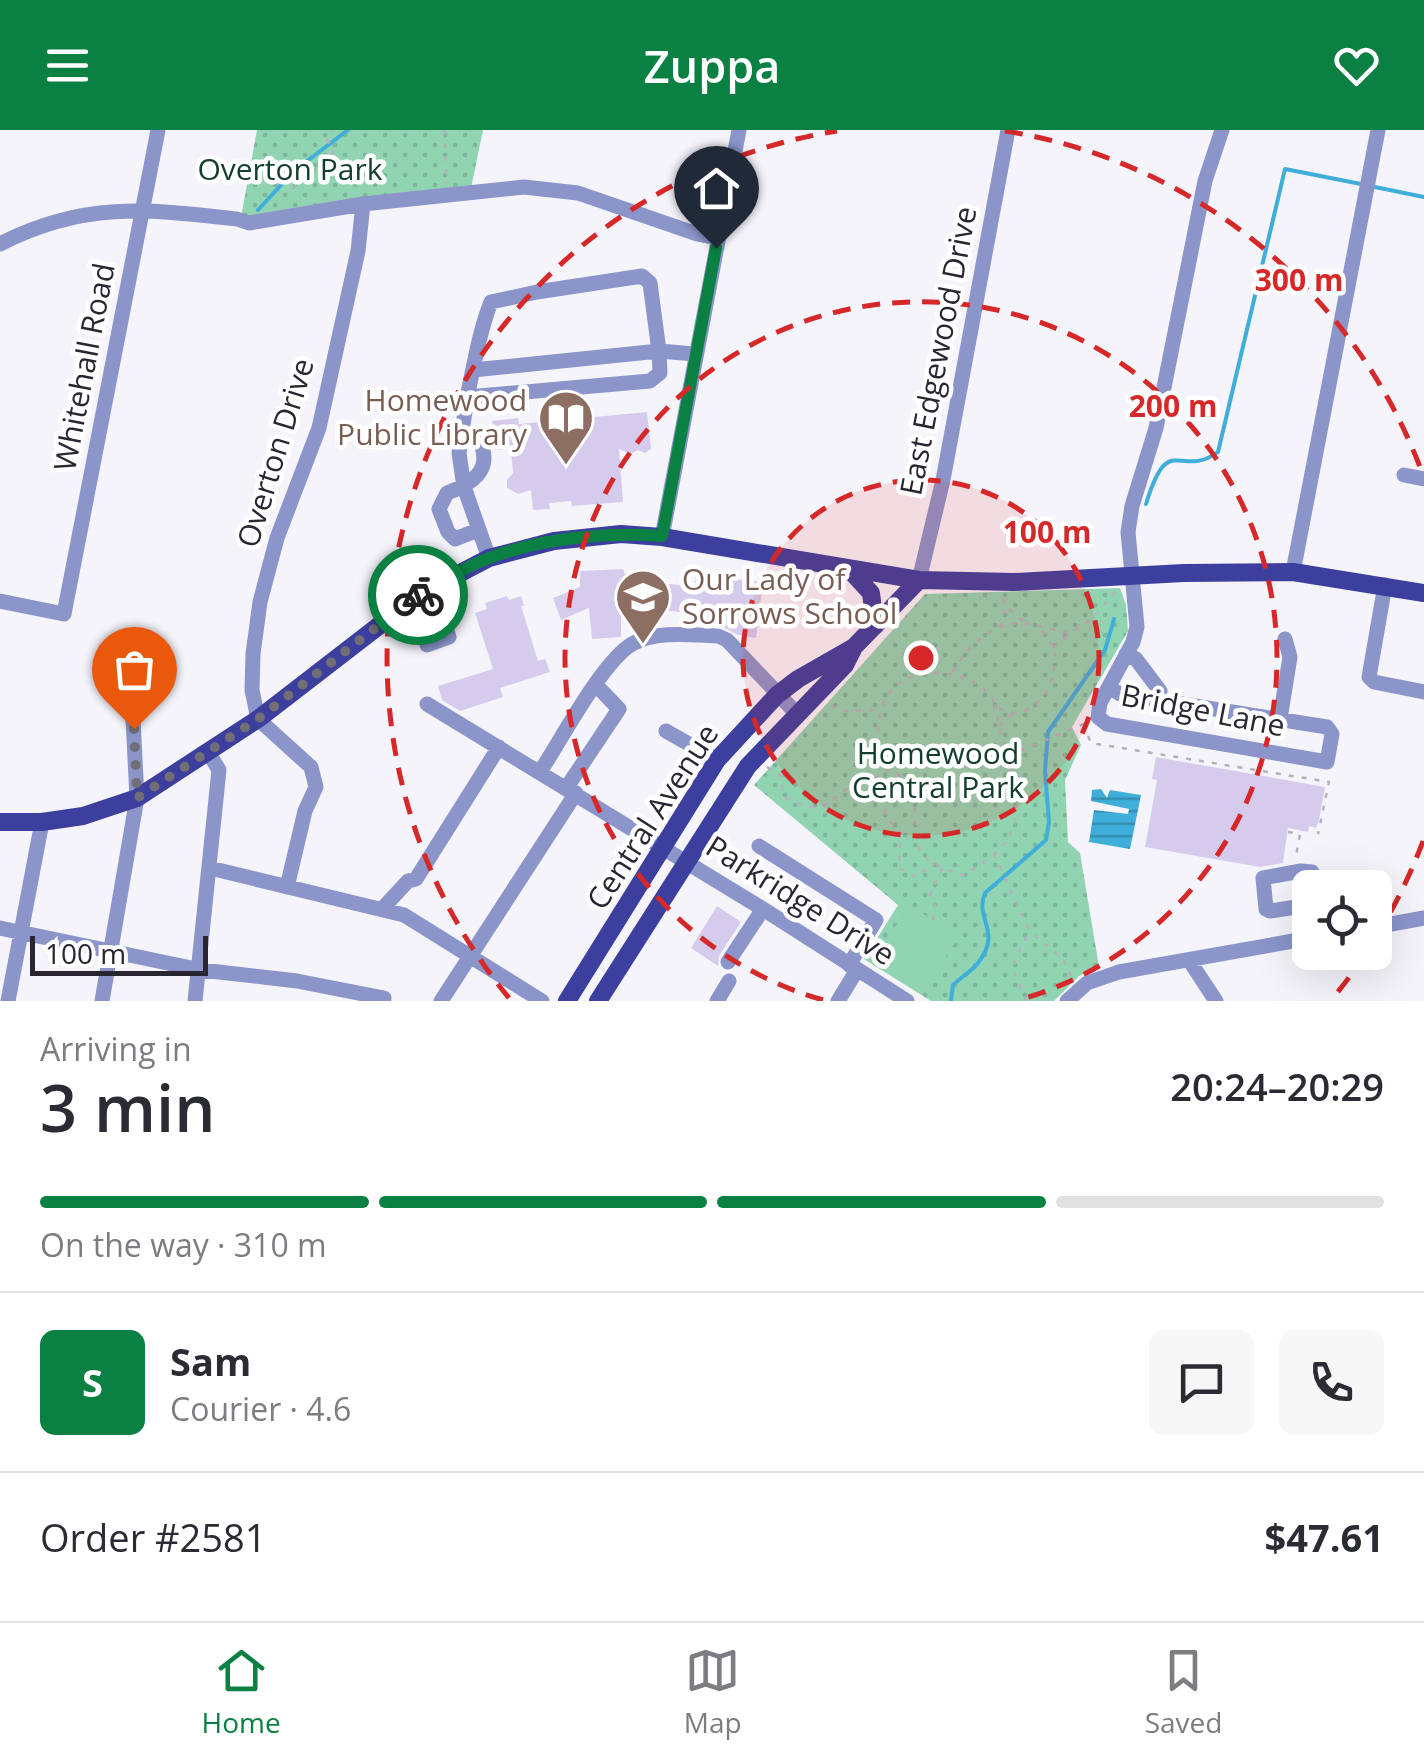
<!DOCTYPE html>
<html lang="en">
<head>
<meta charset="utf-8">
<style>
	:root { --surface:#fff; --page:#f7f7f7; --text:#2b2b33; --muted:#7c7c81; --line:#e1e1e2; --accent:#0b8043 }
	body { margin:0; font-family:"Open Sans",sans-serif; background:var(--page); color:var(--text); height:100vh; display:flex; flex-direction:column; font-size:38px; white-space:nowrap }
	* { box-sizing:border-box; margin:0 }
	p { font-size:32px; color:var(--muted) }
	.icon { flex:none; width:55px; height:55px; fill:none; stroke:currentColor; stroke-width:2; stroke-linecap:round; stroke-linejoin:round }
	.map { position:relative; height:871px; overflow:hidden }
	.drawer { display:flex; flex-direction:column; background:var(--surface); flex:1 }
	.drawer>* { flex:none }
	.controls { position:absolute; left:1292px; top:740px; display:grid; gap:20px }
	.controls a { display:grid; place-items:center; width:100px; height:100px; border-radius:15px; background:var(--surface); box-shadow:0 10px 40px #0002; font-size:50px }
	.scale { position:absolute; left:30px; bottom:25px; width:178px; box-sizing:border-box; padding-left:10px; border:5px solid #292632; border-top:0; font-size:28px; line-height:35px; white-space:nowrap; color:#292632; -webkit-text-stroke:8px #fff; paint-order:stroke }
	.pin { position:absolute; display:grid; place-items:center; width:85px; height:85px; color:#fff; margin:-102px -42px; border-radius:50% 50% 50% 0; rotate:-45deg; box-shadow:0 0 10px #0007 }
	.pin .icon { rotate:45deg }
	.courier { position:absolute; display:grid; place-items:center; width:100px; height:100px; margin:-50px; border:8px solid #0b8043; border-radius:50%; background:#fff; color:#222; box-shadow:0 2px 12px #0007 }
	.head em { font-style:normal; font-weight:600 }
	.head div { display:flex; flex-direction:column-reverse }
	.head { display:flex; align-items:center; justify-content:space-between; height:170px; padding:0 40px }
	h1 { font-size:65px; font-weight:600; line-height:75px }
	.bar { display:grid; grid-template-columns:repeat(4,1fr); gap:15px 10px; align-content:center; height:120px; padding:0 40px }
	.bar i { height:12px; border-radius:8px; background:var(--line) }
	.bar .selected { background:var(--accent) }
	.bar p { grid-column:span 4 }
	.line { display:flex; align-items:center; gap:25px; padding:0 40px; border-top:2px solid var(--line) }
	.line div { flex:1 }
	.round { display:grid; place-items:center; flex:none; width:105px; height:105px; border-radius:15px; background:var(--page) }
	header { display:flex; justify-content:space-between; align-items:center; height:130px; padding:0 40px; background:var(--accent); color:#fff; font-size:45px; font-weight:600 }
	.tabs { display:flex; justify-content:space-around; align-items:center; height:140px; border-top:2px solid var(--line); background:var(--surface); font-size:28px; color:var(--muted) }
	.tabs a { display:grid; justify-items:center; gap:5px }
	.tabs .selected { color:var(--accent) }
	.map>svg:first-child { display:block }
	.grass { fill:url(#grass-dots) }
	.garden { fill:#91d4b2 }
	.water { fill:url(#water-rules) }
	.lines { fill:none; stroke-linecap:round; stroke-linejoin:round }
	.stream { stroke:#3faedb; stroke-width:4 }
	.building { fill:#d5cced }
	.path { stroke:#b4b1ba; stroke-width:2.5; stroke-dasharray:5 8; stroke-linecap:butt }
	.minor { stroke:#8b95ca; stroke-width:15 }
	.major { stroke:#3c3f9e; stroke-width:18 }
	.done { stroke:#716e78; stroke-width:10; stroke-dasharray:0 18 }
	.route { stroke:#0b8043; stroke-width:12 }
	.ring { fill:none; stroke:#d62828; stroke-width:5; stroke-dasharray:18 12 }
	.labels { text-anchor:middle; stroke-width:9; stroke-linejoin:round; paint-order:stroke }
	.park-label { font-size:30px; fill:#123e2b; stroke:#fff }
	.street-label { font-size:30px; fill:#292632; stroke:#fff }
	.education-label { font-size:30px; fill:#785e54; stroke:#fff; text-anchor:end }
	.centre { fill:#d62828; stroke:#fff; stroke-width:5 }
	.ring-label { font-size:30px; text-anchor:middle; font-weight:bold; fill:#d62828; stroke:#fff; stroke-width:9; stroke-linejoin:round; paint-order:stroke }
</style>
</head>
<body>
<header><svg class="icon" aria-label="menu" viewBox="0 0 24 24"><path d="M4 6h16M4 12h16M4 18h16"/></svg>Zuppa<svg class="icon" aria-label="heart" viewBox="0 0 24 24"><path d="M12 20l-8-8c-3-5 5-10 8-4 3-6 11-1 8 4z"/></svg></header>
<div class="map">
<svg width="1424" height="871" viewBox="0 0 1424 871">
	<defs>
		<pattern id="grass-dots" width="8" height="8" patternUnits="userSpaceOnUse" patternTransform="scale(2.5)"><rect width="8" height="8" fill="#91d4b2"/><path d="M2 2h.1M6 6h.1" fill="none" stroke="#7db69a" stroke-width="1.8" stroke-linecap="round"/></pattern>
		<pattern id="water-rules" width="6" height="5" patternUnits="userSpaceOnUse" patternTransform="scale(2.5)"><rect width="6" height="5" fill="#3faedb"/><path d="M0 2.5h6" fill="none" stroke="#358db2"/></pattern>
	</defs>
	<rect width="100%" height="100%" fill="#f6f4fb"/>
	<path class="grass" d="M257,0H483L471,58L241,87Z
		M1120,458L1126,475L1128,501L1072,597L1081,615L1065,650L1068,712L1080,723L1099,837L1079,846L1054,871H931L864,829L898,775L754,655L925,464Z"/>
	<path class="garden" d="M912,777L956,804L957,810L925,858L919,860L877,834L876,826L906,780Z"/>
	<path class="water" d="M1101,659L1107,668L1110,660L1141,665L1130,719L1089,712L1094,680L1128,684L1129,679L1091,671L1092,660Z"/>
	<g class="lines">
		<path class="stream" d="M1370,56L1424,67
			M258,80L294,41L348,0
			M1146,374C1169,299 1179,350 1218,322L1285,39L1361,54
			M951,871L953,855C961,847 971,842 978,833C1003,801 974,790 985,763L1046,710L1049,692L1045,641L1048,602L1105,520L1114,489"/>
	</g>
	<path class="building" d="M647,282L651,319L645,323L638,320L631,324L619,319L623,372L572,376L571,371L549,373L550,379L533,380L531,360L518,364L507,358V350L513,343L511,319L495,320L492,291L518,288L519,294Z
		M623,439L627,449L695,457L696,445L763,452L756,508L738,505L719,495L692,493L693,484L621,474V507L592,509L589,478L561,490L553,468L580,457V441Z
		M507,466L509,470L521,466L524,476H521L538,531L545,529L550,542L500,558L503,567L460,581L442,570L438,556L493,539L475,483L487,479L485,473Z
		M1156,627L1325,657L1319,690L1316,698L1309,696L1308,702L1288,698L1283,733L1260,737L1145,717L1157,650L1152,649Z
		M717,776L741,792L719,826L718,836L691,818Z"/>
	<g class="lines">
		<path class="path" d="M444,0L447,54
			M292,59L330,28L333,22L328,10L332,0
			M1004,468L1005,475L1025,493
			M1001,497L1005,475
			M1053,518L1069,504
			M953,542C966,518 992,492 1022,493C1038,494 1054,501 1070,503L1091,490L1116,461
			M995,574C1006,648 1052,699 963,745C916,729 918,726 915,681C912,641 869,637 880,584C890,537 945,535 979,555C991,563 996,584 1014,583C1042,582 1061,543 1054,519C1051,512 1045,505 1041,499
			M831,576L846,581L880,580
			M1083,594L1091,613L1329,652L1318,704
			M999,596L1012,584
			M1008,626L1088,592
			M767,637L781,646L784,667C835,696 829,655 872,650
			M890,639L873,650L887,688L901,703L899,738L916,747L934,733
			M1288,702L1300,704L1296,726
			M994,724L1030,802L1062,828L1071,846
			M933,790L935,775L929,767L943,738
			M1026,871C1011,834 1008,839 1029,803"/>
		<path class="minor" d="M0,114C83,71 148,79 237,89L249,93L363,74L524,57L578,63L697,104L718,108
			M473,240L659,221L650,153L642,146L537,162L491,172C479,202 474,236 467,267L650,251L660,243L659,221L695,224
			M467,267L459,323L464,357L489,428
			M461,303L480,312C493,340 472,354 447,363L439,379L448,402L455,409L478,400
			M1404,345L1424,349
			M662,407L739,0
			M1293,442L1378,0
			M919,450L943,350L1008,0
			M1385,455L1369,547L1374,552L1424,562
			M0,471L64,484L158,0
			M427,515L449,507L434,456
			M1126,524L1136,529L1160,561L1158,570
			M1109,557L1120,564L1327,597L1332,604L1327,632L1107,594L1098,587L1100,573L1133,512L1137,497L1128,402L1132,376L1156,298L1205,51L1222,0
			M427,574L763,779L907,871
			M1280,589L1290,527L1285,509
			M666,601L717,630
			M540,642C561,610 602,532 632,514C656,500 692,505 718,506L727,510L797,584
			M567,657L619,579L597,556
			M759,716L876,790L849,835
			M210,738L404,785L542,871
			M287,757L305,681L316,657L311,637L258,589L252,560L253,524L260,472L277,408L319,298L358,121L363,74
			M1309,775L1270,781L1266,779L1263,748L1301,741L1312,742L1308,770L1310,782
			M382,779L408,751L416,749L499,617
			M1375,797L1424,788
			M0,798L201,840L297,851L384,868
			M1189,830L1216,871
			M728,832L763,779
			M8,871L42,692
			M102,871L137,668L130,530
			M195,871L219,640L208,622
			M441,871L576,663
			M717,871L729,851
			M838,871L857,840
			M1067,871L1087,853L1119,842L1310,808"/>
		<path class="major" d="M848,438L871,463L875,496
			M0,692H42L83,686L137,668L258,589L420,464L489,428L554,411L621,404L662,407L919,450L1014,452L1184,443L1293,442L1424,463
			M567,871L717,630L777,565L798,549L854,517L919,450
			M598,871L748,636L845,535L854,517"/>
	</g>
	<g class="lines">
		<path class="done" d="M134,599L137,668L258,589L418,465"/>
		<path class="route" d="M418,465C441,452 465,437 489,428C543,408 605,402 662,406L716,118"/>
	</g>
	<circle cx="921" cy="528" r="178" fill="#d62828" fill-opacity=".12"/>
	<g class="ring">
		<circle cx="921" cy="528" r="178"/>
		<path d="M823 870A356 356 0 1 1 1019 870"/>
		<path d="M1423 711A534 534 0 0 1 1376 807M1366 823A534 534 0 0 1 1333 868M509 868A534 534 0 0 1 837 1M1005 1A534 534 0 0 1 1423 345"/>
	</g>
	<defs>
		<g id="library-pin" transform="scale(2.875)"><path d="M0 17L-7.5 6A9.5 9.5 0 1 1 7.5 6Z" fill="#8d6e63" stroke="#fff"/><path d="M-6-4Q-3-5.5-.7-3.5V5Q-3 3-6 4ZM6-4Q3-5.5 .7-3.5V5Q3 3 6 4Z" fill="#fff"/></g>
		<g id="school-pin" transform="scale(2.875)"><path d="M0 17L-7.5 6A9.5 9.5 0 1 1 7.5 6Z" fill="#8d6e63" stroke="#fff"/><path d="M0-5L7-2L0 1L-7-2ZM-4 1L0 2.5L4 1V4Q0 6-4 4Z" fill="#fff"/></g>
	</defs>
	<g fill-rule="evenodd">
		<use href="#library-pin" x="566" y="288"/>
		<use href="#school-pin" x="643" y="467"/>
	</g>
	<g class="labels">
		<g class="park-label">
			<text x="290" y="50">Overton Park</text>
			<text x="938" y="634">Homewood<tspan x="938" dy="34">Central Park</tspan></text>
		</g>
		<g class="street-label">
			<text transform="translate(939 221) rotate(-79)" y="10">East Edgewood Drive</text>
			<text transform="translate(85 237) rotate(-79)" y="10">Whitehall Road</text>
			<text transform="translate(276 323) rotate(-73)" y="10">Overton Drive</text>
			<text transform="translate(1203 581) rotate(11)" y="10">Bridge Lane</text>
			<text transform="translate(653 687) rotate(-57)" y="10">Central Avenue</text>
			<text transform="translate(800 771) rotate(32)" y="10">Parkridge Drive</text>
		</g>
		<g class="education-label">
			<text x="527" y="281">Homewood<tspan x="527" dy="34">Public Library</tspan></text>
			<text x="682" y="460" text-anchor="start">Our Lady of<tspan x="682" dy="34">Sorrows School</tspan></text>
		</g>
	</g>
	<circle cx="921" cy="528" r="15" class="centre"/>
	<g class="ring-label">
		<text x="1299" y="161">300 m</text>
		<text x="1173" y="287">200 m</text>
		<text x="1047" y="413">100 m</text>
	</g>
</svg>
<div class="controls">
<a><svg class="icon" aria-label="locate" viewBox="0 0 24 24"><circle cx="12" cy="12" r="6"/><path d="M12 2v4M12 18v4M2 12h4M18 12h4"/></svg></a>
</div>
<div class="scale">100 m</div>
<div class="pin" style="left:134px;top:599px;background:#ea580c"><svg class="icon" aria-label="bag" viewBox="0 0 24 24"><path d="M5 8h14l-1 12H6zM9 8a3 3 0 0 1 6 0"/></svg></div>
<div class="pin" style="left:716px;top:118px;background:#1f2937"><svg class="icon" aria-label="home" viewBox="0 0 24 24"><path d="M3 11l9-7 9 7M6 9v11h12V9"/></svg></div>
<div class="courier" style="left:418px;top:465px"><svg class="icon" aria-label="bike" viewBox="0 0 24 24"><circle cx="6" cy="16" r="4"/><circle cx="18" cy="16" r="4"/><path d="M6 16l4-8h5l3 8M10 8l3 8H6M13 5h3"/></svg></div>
</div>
<section class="drawer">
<div class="head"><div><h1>3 min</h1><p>Arriving in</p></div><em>20:24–20:29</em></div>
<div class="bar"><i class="selected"></i><i class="selected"></i><i class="selected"></i><i></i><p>On the way · 310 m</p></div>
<div class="line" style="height:180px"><b class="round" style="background:var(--accent);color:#fff">S</b><div><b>Sam</b><p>Courier · 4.6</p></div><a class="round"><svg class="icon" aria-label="chat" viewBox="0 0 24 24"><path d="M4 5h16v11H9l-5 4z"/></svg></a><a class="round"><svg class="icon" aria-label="phone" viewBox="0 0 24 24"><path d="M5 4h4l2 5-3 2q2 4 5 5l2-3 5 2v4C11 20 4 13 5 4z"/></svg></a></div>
<div class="line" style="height:130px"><div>Order #2581</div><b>$47.61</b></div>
</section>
<nav class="tabs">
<a class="selected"><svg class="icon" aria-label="home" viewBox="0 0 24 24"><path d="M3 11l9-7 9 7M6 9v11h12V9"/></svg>Home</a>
<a><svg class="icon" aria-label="map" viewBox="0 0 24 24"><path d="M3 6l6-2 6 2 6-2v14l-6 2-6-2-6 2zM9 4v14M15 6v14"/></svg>Map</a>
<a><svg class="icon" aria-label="saved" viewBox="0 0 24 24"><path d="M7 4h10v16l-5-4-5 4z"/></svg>Saved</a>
</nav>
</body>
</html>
